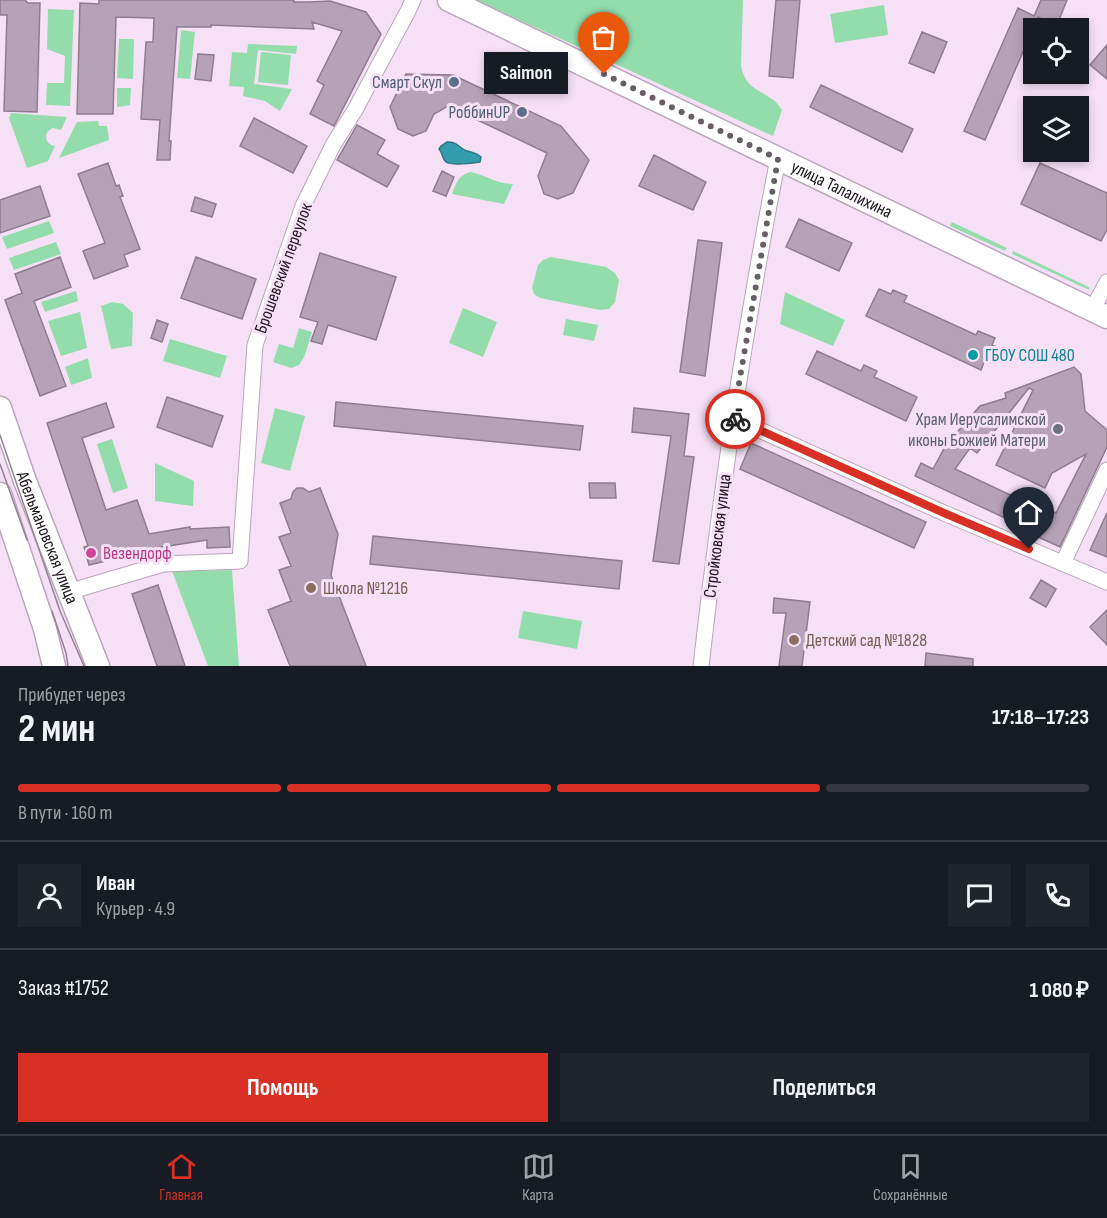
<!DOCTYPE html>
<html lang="ru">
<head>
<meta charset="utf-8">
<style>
	:root { --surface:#171b24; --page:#20242c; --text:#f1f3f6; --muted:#9ea1a6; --line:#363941; --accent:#d93025 }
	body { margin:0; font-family:"Sofia Sans Condensed",sans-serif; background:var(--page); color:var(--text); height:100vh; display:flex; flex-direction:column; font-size:22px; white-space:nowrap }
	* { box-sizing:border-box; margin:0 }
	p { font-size:20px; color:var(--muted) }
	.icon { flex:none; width:33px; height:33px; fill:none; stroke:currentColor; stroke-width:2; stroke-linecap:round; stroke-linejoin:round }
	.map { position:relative; height:666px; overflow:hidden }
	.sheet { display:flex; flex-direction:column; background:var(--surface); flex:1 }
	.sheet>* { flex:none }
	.tools { position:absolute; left:1023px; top:18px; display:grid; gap:12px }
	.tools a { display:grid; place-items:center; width:66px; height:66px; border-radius:0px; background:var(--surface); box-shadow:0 3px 9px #0003; font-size:30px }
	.pin { position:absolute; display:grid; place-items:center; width:51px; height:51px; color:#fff; margin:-62px -26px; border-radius:50% 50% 50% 0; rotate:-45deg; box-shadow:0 0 6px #0007 }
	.pin .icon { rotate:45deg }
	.courier { position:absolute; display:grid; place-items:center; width:60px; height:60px; margin:-30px; border:4px solid #d93025; border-radius:50%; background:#fff; color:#222; box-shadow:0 2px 8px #0007 }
	.bubble { position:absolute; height:42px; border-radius:0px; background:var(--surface); box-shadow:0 3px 9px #0003; font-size:20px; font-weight:700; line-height:42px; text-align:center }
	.head em { font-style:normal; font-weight:700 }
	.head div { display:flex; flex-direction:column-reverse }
	.head { display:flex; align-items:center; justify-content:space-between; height:102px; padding:0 18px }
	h1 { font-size:39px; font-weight:700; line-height:45px }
	.bar { display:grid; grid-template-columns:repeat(4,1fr); gap:9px 6px; align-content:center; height:72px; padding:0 18px }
	.bar i { height:8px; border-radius:4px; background:var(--line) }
	.bar .current { background:var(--accent) }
	.bar p { grid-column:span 4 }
	.line { display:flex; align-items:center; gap:15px; padding:0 18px; border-top:2px solid var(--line) }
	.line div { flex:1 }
	.round { display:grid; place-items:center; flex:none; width:63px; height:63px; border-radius:0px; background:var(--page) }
	.action { display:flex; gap:12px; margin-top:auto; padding:12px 18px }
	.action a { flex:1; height:69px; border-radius:0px; background:var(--accent); color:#fff; font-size:24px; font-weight:700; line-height:69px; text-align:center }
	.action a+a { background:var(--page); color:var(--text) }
	.tab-bar { display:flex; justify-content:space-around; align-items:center; height:84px; border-top:2px solid var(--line); background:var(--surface); font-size:16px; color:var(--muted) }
	.tab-bar a { display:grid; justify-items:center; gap:3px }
	.tab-bar .current { color:var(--accent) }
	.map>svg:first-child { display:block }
	.green { fill:#93ddac }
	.water { fill:#359cae; stroke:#2e7483; stroke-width:1.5 }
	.building { fill:#b6a2b6; stroke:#8f7c8f; stroke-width:1.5; fill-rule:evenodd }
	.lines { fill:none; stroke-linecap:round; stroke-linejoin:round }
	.street-casing { stroke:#baa6ba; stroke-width:17 }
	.secondary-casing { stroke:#baa6ba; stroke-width:25 }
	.street { stroke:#fff; stroke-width:15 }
	.secondary { stroke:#fff; stroke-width:22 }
	.tram { stroke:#938393; stroke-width:1.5 }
	.done { stroke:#6a5d6a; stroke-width:6; stroke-dasharray:0 10.8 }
	.route { stroke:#d93025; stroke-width:8 }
	.service-dot { fill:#5c6f8a; stroke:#f6e0f6; stroke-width:2 }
	.culture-dot { fill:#0f9aa8; stroke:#f6e0f6; stroke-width:2 }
	.worship-dot { fill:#6b7280; stroke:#f6e0f6; stroke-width:2 }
	.hotel-dot { fill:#d1479c; stroke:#f6e0f6; stroke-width:2 }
	.education-dot { fill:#8d6e63; stroke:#f6e0f6; stroke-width:2 }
	.labels { text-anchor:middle; stroke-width:6; stroke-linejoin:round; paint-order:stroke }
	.service-label { font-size:18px; fill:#4e5e75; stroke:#f6e0f6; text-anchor:end }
	.street-label { font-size:18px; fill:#1e161e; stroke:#f6e0f6 }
	.culture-label { font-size:18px; fill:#0d838f; stroke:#f6e0f6; text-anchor:start }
	.worship-label { font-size:18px; fill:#5b616d; stroke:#f6e0f6; text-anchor:end }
	.hotel-label { font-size:18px; fill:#b23c85; stroke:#f6e0f6; text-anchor:start }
	.education-label { font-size:18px; fill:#785e54; stroke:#f6e0f6; text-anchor:start }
</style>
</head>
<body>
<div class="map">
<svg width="1107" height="666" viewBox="0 0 1107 666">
	<rect width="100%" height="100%" fill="#f6e0f6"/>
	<path class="green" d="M476,0H743L741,65C745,87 756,88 772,99C776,101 779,106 782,110L773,136Z
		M884,5L888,35L835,43L830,14Z
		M48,9L74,10L70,106L46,105L47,83H64L65,56L47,49Z
		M181,30L195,32L190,79L177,78Z
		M119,39H134L133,79L117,78Z
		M248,44L297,46L296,54L258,50L254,84L292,89L280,111L265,101L243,96L244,87L229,86L232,52L247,53Z
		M261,52L291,55L288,85L258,82Z
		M117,88H131L130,105L117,107Z
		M11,113L67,117L61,130L53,128C43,132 44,144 55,146L48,161L27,168L9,118Z
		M98,121L99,126H107L109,140L59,158L77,122Z
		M470,172C487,175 495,184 513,184L504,204L452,194C456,183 458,176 470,172Z
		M49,221L54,233L7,249L2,237Z
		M952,222L1007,248L1005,251L950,226Z
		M56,242L61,254L14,270L9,258Z
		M1013,251L1089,287V290L1012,254Z
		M551,257L606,267L615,273L619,280L615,302L609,309L600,310L540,298L534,294L532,288L538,265L543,260Z
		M76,291L78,301L45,312L41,302Z
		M785,292L845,320L833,346L780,324Z
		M112,302L123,304L133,313L132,346L111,349L101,306Z
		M463,308L497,322L483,357L449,343Z
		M80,312L87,348L61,356L48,321Z
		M566,319L598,325L594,341L563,335Z
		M299,328L312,332L305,355L299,365L291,368L273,362L279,344L293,348Z
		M170,339L227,356L220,378L163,361Z
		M88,358L92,378L71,385L65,367Z
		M275,408L305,416L290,471L261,463Z
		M112,439L128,488L113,493L97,444Z
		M155,463L194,481L193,506L155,501Z
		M232,570L239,666H208L172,571Z
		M523,611L582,621L577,649L518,638Z"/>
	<path class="water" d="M447,142C459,142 458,148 467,151C474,153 476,152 481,157L480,162C474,163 452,166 446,162C442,159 443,153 439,149L441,146Z"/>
	<path class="building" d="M0,0H25L28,3H40L37,112L4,111L7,15H0Z
		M99,0H294V2H309L330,1L366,12L381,34L334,126L310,114L324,85L317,81L342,31L312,22L314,29L211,25V27H177L169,141H171L170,160H157L160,120L141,119L146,42H153L154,18L116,17L113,114H77L80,3L99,4Z
		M776,0H800L793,78L769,76Z
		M1041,0H1067L1057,25L1038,17L985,140L964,131L1018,8L1034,16Z
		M922,32L947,42L934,73L909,63Z
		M1107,45V79L1090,65Z
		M198,54L214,55L211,81L195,79Z
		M406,74L453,75L561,126L589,160L573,193L558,199L544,194L538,176L547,153L448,106L434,114L426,131L413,136L398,129L390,107Z
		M821,85L913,129L902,152L810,107Z
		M254,118L307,146L293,173L240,146Z
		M357,125L385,140L377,154L399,166L387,187L337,160Z
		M654,155L706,182L693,210L639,186Z
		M108,163L116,186L119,185L123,196L120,197L140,249L124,255L128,266L94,279L83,251L105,243L78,174Z
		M1040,163L1107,193V230L1101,241L1021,204Z
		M442,171L454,177L446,196L433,191Z
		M40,186L50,216L0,233V200Z
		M195,197L216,204L212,217L191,211Z
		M799,219L852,243L839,271L786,247Z
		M698,240L722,243L705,376L680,372Z
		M320,253L396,277L376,340L328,325L322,344L311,341L318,322L300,317Z
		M60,257L71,287L34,301L66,386L40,396L5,300L22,293L15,274Z
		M196,257L256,279L242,319L181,298Z
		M879,289L891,294L893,290L907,296L904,302L976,335L978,331L995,338L992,345L999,348L992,363L985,360L981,370L866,316Z
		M157,320L168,324L162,342L151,338Z
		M817,351L861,371L864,365L877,371L874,377L917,397L906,421L806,374Z
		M1074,367L1081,374L1085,411L1107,430V447L1060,547L1034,535L1035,532L915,476L921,463L933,469L946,445L980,406L1006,398L1005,393ZM1029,388L1033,390L996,465L1045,488L1052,473L1086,454L1056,513L1044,507L1042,510L955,469L970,448L977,453Z
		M167,397L223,416L212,447L157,427Z
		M336,402L583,426L580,450L334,426Z
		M106,403L114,427L82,438L106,510L137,500L149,534L190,527V529L229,527L230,547L207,548V540L130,552L131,555L89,565L84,547L88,546L47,423Z
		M634,408L689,414L684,456L694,457L679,564L653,561L671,436L632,432Z
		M751,443L926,522L914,548L740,469Z
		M589,483H615L616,498H590Z
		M297,488H303L309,492L320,488L338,534L331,575L366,666H290L268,610L291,601L279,570L291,566L279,537L291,533L280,503L291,499L293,492Z
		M1107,513V557L1090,550Z
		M373,536L622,561L619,589L370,564Z
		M1041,580L1056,589L1046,607L1030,598Z
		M158,585L185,666H157L132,594Z
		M774,598L810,602L802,666H779L786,613H773Z
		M1107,610V645L1090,627Z
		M926,653L973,659V666H925Z"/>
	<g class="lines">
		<g class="street-casing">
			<path id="street" d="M1092,310L1107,282
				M733,418L944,513L1107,582
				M1063,563L1107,470
				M68,592L163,564L240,561L255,345L303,206L333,145L355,110L408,11L413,0
				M701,666C720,496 745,326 778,159"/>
		</g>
		<g class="secondary-casing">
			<g id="secondary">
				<path id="s1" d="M449,0L1107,317"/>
				<path id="s2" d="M0,408L25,481L98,666"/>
				<path d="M0,494L45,629L54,666"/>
			</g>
		</g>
		<use href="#street" class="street"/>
		<use href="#secondary" class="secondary"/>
		<path class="tram" d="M0,435L60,611L84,666
			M0,464L27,540
			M52,611L66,653L68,666"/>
	</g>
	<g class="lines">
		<path class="done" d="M604,74L778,159L733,418L735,419"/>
		<path class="route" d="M735,419L944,513L1029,549"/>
	</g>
	<g class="service-dot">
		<circle cx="454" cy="82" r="6"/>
		<circle cx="522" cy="112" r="6"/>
	</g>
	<circle class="culture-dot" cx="973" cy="355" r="6"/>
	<circle class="worship-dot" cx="1058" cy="429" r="6"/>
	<circle class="hotel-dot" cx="91" cy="553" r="6"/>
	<g class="education-dot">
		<circle cx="311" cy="588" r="6"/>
		<circle cx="794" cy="640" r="6"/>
	</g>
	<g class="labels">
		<g class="service-label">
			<text x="442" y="88">Смарт Скул</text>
			<text x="510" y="118">РоббинUP</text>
		</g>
		<g class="street-label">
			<text dy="6" stroke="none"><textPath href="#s1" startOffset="436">улица Талалихина</textPath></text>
			<text transform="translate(283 268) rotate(-70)" y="6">Брошевский переулок</text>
			<text transform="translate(717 536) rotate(-83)" y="6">Стройковская улица</text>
			<text dy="6" stroke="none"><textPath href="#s2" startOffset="138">Абельмановская улица</textPath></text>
		</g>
		<g class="culture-label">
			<text x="985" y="361">ГБОУ СОШ 480</text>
		</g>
		<g class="worship-label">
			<text x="1046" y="425">Храм Иерусалимской<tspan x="1046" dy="21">иконы Божией Матери</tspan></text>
		</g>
		<g class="hotel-label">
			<text x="103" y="559">Везендорф</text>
		</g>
		<g class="education-label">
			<text x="323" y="594">Школа №1216</text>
			<text x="806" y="646">Детский сад №1828</text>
		</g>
	</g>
</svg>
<div class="tools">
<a><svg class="icon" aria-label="locate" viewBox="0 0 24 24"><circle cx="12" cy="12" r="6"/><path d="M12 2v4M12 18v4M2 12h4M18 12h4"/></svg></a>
<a><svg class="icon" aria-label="layers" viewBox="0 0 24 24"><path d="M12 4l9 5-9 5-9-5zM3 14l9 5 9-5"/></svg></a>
</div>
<div class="pin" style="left:604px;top:74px;background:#ea580c"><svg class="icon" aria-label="bag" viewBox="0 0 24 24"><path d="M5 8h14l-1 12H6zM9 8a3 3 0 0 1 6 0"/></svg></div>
<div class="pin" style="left:1029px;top:549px;background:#1f2937"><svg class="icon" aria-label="home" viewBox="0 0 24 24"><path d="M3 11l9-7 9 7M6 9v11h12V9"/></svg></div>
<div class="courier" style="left:735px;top:419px"><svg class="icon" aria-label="bike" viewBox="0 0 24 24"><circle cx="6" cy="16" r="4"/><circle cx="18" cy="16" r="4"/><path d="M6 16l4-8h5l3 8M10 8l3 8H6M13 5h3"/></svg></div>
<div class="bubble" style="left:484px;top:52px;width:84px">Saimon</div>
</div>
<section class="sheet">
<div class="head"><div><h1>2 мин</h1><p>Прибудет через</p></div><em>17:18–17:23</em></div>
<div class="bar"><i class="current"></i><i class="current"></i><i class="current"></i><i></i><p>В пути · 160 m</p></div>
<div class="line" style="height:108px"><a class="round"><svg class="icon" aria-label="person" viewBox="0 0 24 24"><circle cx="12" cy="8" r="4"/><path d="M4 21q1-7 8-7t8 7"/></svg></a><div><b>Иван</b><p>Курьер · 4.9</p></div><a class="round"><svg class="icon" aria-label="chat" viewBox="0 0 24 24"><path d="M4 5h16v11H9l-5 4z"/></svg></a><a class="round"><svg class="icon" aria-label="phone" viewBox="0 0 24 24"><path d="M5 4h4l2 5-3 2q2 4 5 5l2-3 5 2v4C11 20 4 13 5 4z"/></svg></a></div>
<div class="line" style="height:78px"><div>Заказ #1752</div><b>1 080 ₽</b></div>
<div class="action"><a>Помощь</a><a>Поделиться</a></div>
</section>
<nav class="tab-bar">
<a class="current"><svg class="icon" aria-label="home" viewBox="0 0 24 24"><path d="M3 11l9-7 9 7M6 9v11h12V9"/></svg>Главная</a>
<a><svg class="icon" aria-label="map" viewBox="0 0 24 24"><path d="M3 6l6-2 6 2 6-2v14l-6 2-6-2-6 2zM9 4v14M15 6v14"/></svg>Карта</a>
<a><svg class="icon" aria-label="saved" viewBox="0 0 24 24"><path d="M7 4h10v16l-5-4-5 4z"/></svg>Сохранённые</a>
</nav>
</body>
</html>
